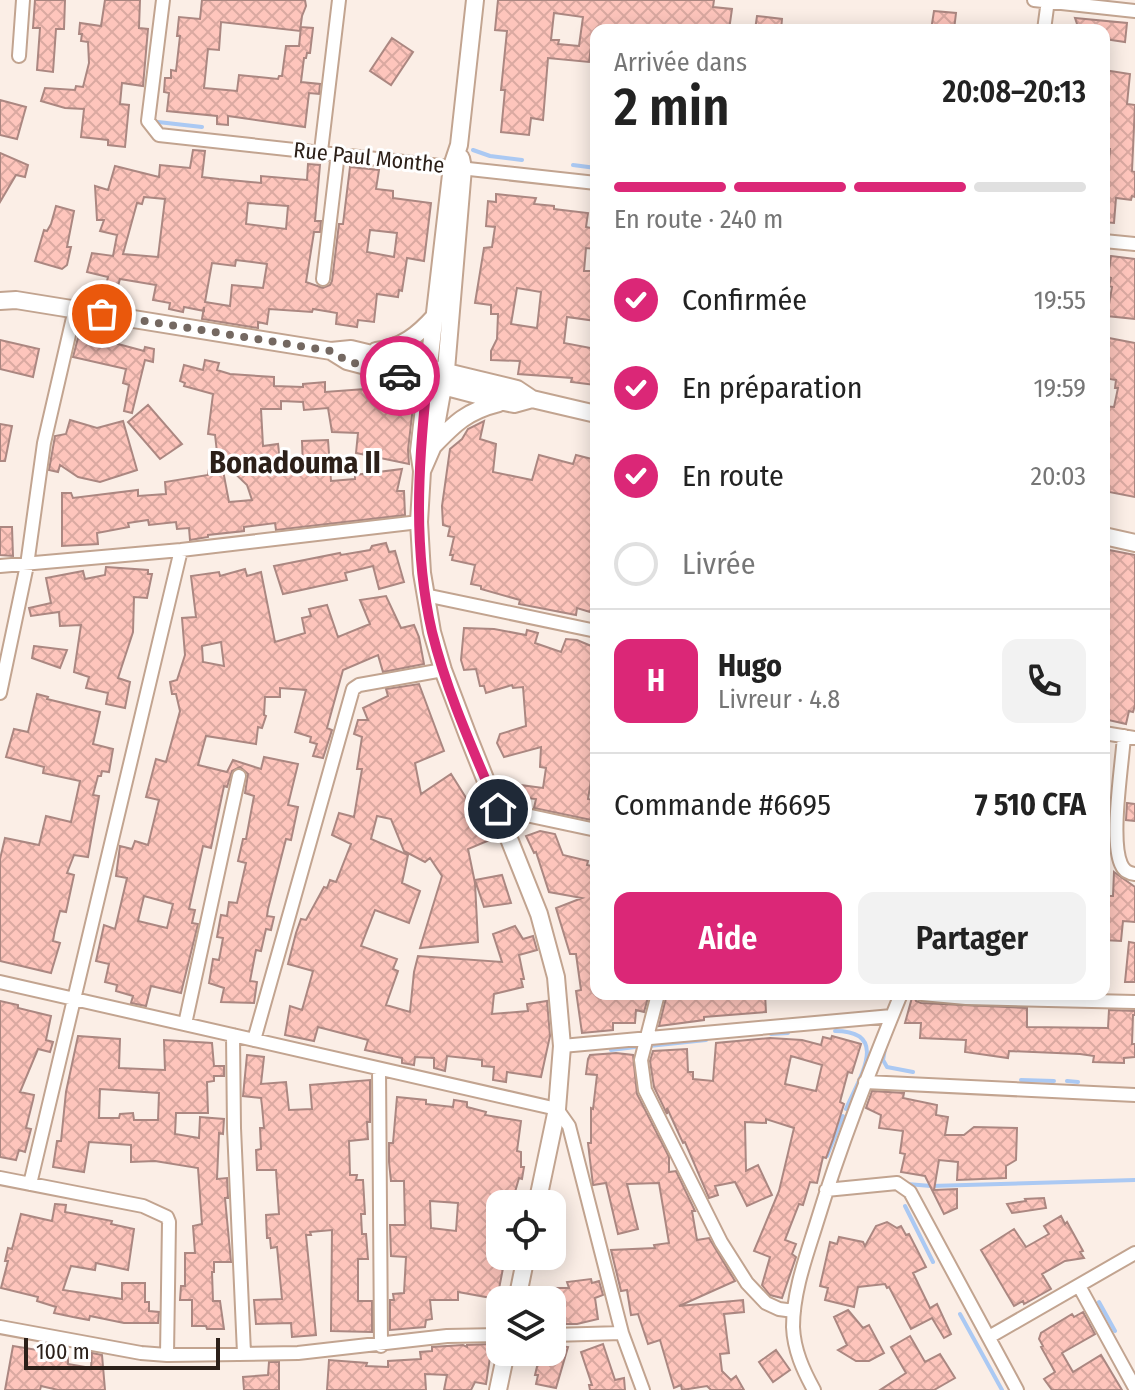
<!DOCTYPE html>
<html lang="fr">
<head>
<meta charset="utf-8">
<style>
	:root { --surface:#fff; --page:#f2f2f2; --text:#222; --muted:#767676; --line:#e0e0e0; --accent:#db2777 }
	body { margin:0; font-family:"Fira Sans Condensed",sans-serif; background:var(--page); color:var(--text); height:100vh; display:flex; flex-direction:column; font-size:30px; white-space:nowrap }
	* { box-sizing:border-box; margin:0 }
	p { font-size:26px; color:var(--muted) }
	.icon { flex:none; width:44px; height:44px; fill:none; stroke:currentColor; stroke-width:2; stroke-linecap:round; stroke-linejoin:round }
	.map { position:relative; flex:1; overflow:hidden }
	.side { position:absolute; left:590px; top:24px; width:520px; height:976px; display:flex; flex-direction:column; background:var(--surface); border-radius:16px; box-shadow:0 4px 20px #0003 }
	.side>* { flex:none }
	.buttons { position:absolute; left:486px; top:1190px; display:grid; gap:16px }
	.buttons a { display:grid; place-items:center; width:80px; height:80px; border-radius:16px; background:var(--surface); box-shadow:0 4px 20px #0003; font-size:40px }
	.scale { position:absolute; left:24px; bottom:20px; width:196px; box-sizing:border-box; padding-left:8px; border:4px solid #2c2019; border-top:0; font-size:22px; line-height:28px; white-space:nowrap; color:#2c2019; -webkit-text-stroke:6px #fff; paint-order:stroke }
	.pin { position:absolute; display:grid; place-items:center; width:68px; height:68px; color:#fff; margin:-34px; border:4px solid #fff; border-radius:50%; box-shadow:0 2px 8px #0007 }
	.courier { position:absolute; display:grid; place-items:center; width:80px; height:80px; margin:-40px; border:6px solid #db2777; border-radius:50%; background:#fff; color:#222; box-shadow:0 2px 10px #0007 }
	.head em { font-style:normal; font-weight:600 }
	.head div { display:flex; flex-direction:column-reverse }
	.head { display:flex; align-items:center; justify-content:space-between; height:136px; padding:0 24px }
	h1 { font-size:52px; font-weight:600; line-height:60px }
	.bar { display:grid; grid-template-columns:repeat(4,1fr); gap:12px 8px; align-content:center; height:96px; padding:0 24px }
	.bar i { height:10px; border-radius:6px; background:var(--line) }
	.bar .active { background:var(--accent) }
	.bar p { grid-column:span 4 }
	.line { display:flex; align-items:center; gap:20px; padding:0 24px; border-top:2px solid var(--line) }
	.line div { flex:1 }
	.round { display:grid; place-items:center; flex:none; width:84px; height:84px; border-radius:16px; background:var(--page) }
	ol { padding:0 24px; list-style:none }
	li { display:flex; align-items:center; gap:24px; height:88px }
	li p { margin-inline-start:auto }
	li .icon { padding:8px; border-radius:50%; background:var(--accent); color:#fff; stroke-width:4 }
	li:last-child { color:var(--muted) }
	li i { width:44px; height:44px; border:4px solid var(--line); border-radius:50% }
	.button { display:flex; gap:16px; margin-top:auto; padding:16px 24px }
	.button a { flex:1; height:92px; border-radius:16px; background:var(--accent); color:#fff; font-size:32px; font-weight:600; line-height:92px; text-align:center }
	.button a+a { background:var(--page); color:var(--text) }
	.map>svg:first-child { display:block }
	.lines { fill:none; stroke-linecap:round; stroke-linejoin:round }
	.stream { stroke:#abc9f3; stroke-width:4 }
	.building { fill:url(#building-cross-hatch); stroke:#ab8781; stroke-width:2; fill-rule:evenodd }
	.minor-casing { stroke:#c2a490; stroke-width:16 }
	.major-casing { stroke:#c2a490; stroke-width:20 }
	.minor { stroke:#fff; stroke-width:12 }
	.major { stroke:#fff; stroke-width:16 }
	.done { stroke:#746861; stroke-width:8; stroke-dasharray:0 14.4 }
	.route { stroke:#db2777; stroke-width:10 }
	.labels { text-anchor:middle; stroke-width:6; stroke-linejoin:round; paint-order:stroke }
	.street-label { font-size:22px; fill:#2c2019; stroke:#fff }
	.district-label { font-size:30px; font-weight:bold; fill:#2c2019; stroke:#fff }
</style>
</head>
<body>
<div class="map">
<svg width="1135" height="1390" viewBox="0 0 1135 1390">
	<defs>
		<pattern id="building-cross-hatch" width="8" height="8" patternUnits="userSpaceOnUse" patternTransform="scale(2)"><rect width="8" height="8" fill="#fec5bc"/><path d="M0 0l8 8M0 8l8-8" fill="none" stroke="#daa9a1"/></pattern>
	</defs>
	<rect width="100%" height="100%" fill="#fbeee6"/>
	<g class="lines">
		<path class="stream" d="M158,122L202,127
			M473,150L490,156L522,160
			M573,165L596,168
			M835,1031C891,1031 859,1078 846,1109
			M771,1034L788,1033
			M649,1046L706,1040
			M885,1049L883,1060L887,1067L913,1072
			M611,1050L635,1047
			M1021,1080L1054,1081
			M1067,1081L1078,1082
			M827,1156L843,1116
			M907,1184L931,1186L1135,1180
			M905,1206L933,1262
			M1099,1302L1115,1331
			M960,1314L1002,1390"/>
	</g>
	<path class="building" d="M35,0H65L64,29H56L53,72L37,70L40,28H33Z
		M105,0H140L139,28L148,29L143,86L122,83L120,104L129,105L125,147L108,145V140L81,137L84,109L65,108L41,101L45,88L75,90L76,86L83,87L89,63L88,42L81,41L82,34H79L80,23L101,26Z
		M202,0H305L306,6L302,16L300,31L221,22L219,50L208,49L204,88L237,91L239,75L278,79L279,76H282L286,46H299L301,27L313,28L310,53H307L306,58H304L301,82L320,84L319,94L309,93L305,127L228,116V125L217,124V116L167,111L169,93L164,92L165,78H171V70L176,71L180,36H177L179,17L200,19Z
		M498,0H714L713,7L732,9L729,30H596V48L591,47L589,62L548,58L543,120L531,118L529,135L501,132L505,90H501L507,31L495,30ZM554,13L583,17L579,46L558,44L559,40H551Z
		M934,11L956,13L954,30H931Z
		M757,16L782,19L781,30H755Z
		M1075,18L1127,23L1125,42L1104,39V30H1079Z
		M392,38L413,52L391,85L370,71Z
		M1104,70L1130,74L1127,104L1135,105L1132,171L1135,172V197L1132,196L1131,200L1116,198L1114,223L1104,222V172L1108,173L1110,149H1104Z
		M0,100L26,107L17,139L0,135Z
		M193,150L205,151L202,177L219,179L261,183V176L307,180L308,164L320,165L315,221H321L320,232H314L306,282L323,288L330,285L332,281L339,224H343L350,167L379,170L376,189L393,191V198L431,203L424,261L407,258L402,291L399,290L398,297L377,294L374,322L358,320L357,327L336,324L337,313L313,309L312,312L269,309L267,324L258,322V328L202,319L204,307V311L184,307L183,312L169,309L170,303L153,300L156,285L120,279L115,296L104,294L108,277L87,272L92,253L113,256L117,235L100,231L104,220H97L95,186L108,190L115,166L159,177L160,165L190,168ZM144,197L165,199L158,257L123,254L137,203L142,204ZM248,203L288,206L286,229L246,224ZM370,230L397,233L394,257L367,252ZM236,260L267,264L263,288L232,285L230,306L205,302L212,263L235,266Z
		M0,153L28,165L25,177L16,175L0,202Z
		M496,194L536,198L534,204L554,206V209L588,213L586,227L596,229V249L586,248L584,271H593L592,278H596V321L567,317L564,343L596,349V385L571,382L572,378L518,374L520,361L491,360V351L497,339L498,314H491V305L475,303L484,248L492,247L495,227L486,226L488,201L496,202ZM517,288L541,292L537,328L511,324Z
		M56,206L74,211L67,247H71L67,265L62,269L35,261L44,230L47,231L51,224Z
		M1111,256L1135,259V319L1107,316L1112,287L1109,286L1111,278L1108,277Z
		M92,337L144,351L145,347L154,349L153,362L145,360L132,413L124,411L129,385L123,383L126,369L73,357L78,338L92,341Z
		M1109,338L1135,343V497L1104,491V406L1114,407L1118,388H1115L1116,380L1104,378V349H1107Z
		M0,340L39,349L33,377L0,369Z
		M205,360L219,363L217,370L230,374L274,377V386L303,387V384L325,382V392L365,389L368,384L411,393L414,398L408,450L409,464L356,453L358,433L332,432L328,408L304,410L303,402L281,401V409H261L263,446L278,444L281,469L303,468L302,441L328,440L331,481L355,479V475L402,469L397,491H404L405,515L276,530L275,523L244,527V531L208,535V537L190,540L189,528L177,529L176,522L149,525L148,520L128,523L129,527L97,533L98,544L62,546V493H71L73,498L138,490V496L166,494L165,482L208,475L211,456L217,452L215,435L208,434L213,394L184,386L185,383L180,381L184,365L203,370ZM221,460L247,485L252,500L229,502Z
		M148,405L182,444L160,459L128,422Z
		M70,420L97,428L123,421L137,470L100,482L78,477L60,465L58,472L49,470L55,436L66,434Z
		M484,421L480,439L496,444L493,472L532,480L539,455L573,464L576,455L596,460V555L592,570L596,571V608L592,607L590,612L577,608L576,615L519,604L520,600L481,589V586L471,584L475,565L452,560L453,555H450L454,537L448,536L450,527L443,525L442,506L450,449L462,439L468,429Z
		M0,424L12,426L5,461H0Z
		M0,527H12L13,556L0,555Z
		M386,543L389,552L395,551L404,582L379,589L373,566L345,573L347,580L283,594L274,566L340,553L341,555L370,550L372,546Z
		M1104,549L1135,555V705L1133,712L1129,711L1126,724L1104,719Z
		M106,567L148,570V574H152L147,598L134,597L133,632L118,678L130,682L125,708L106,704L108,693L86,688L89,677L74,672L81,625L60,626L59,612L31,616L29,608L51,603L46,578L83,571L85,579L105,575Z
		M245,569L247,576L261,572L275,642L305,633L302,618L311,616L309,609L327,605L338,637L370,624L360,600L386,596L401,628L414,625L419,637L424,664L383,672L378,655L343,670L327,728L332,730L323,758L313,756L317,744L310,742L311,737L295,732L306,690L280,688V697H265L264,715L266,716L262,728L258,727L256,744L206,736L198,765L227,772L233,760L261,769L264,757L298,764L288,805L298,807L291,840L286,839L268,909L267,916L274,917L271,930L266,929L261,951L256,950L250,981L257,982L254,1003L221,1002L224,988L209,983L213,959L219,960L223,938L217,937L221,915L227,916L229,902L237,903L246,863L238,861L243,839H246L254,796L245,793L248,774L240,767L232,771L227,787L224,786L211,848L203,846L189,909L195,910L192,923L198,924L181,993L151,986L146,1006L131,1003L133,996L116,991L117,985L105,982L109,964L96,961L104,925L115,929L127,878L116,876L120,846L132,849L135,841L148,845L159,800L146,797L156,759L166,762L180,711L176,694H172L170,682L177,680L185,655L182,618L196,617L191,576L219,572L220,576ZM221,642L224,666L203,662L202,646ZM144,896L173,904L167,928L138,921Z
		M464,628L494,629L526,635L527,630L538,633L535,643L561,652L566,639L577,640L596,648V750L588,799L596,801V821L534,808L536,799L519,797L520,785L543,788L546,768L540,767L541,747L504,757L497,743L500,734L526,726L523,687L513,688L512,685L486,693L484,686H480L476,669L464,670L461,660Z
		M34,646L67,650L60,668L32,658Z
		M419,684L444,751L415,763L421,794L451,774L492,839L468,849L475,883L478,942L420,948L442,876L430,858L425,862L404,851L391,819L377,816L371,839L408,855L402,883L420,891L409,923L375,910L361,946L397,959L393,969L398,971L386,1005L410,1012L414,972L418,956L502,962L493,934L515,926L523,939L533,936L537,950L519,955L524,979H521L523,987L494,994L492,1014L528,1011L527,1004L547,1001L550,1036L541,1077L507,1072L506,1082L493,1080L494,1067L482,1066V1060L447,1056L445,1071L434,1068V1058L415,1057L414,1065L402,1063V1058L365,1050L368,1040L318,1027L314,1041L285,1035L290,1006L302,1010L313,971L288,964L296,933L301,919L306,920L324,887L327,888L330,880L336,882L351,844L332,835L339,813L354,817L362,769H357L362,737L354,734L358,720H368L363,708L388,696L386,689Z
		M37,694L48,697L47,699L100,712L93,744L113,749L109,772L102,771L101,776H98L93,795L99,796L88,857L74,855L67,873L74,875L66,912L60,911L55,930L53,941L60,943L51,973L0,961V859L5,838L39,845L46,816L71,822L80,781L43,773L44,767L6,757L14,729L28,732Z
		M1127,803L1135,804V821L1126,820Z
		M540,831L555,834L563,855L588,861L587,865L596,867V994H649L644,1012L636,1010L635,1023H613V1030L582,1033L576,991L581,990L576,954H570L556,908L582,898L549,892L536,852L534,853L526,836Z
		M1114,872L1135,887V922L1123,921L1121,941L1104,940L1109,896H1113Z
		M502,875L511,903L484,907L475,880Z
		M1129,942L1135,943V982H1125Z
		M667,994H765L766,1012L704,1017V1020L659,1026Z
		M913,994L916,1001L921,1003L1027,1008V1027L1108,1028L1109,1010L1135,1011V1015H1133L1132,1044H1135V1057L1124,1058V1063L1093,1062L1094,1056L1080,1054L1009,1051L1008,1058L965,1052L966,1040L920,1038L921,1023H905Z
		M0,1001L18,1005V1008L51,1016L46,1040L53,1042L50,1052L38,1049L20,1092L34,1095L33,1100L26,1128L31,1129L25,1152L19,1150L16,1160L0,1157Z
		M78,1036L120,1039L119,1068L165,1070L164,1040L212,1043L214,1066H224V1076H214V1081L207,1082L208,1113H176L175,1134L199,1138L200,1117L224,1119L223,1134L219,1133L217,1179L227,1178L228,1198H225L231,1262H214V1272H212L213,1301H220L224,1329H207L206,1326H192V1300H180L181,1286H185V1253H195L193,1226L202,1224L198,1168L155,1161L131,1162V1145L89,1142L84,1172L53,1167L57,1141H61L66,1092ZM100,1089L159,1093L158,1120H134L133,1113L120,1114L119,1118H99Z
		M832,1036L861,1044L852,1073L848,1072L840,1102L844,1104L833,1139L826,1158L823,1157L817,1183L810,1182L803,1205L799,1204L785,1240L796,1244L792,1254L796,1257L782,1298L770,1295L762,1285L770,1257L754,1251L779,1191L794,1128L766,1119V1123L745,1122L746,1171L758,1165L772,1195L747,1206L735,1182L715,1186L718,1195L709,1198L685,1142L683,1143L667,1108V1114L654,1087L650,1061L653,1051L687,1049L688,1072H693V1079L713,1081L716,1043L770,1038L802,1040L821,1045L823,1037L831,1039ZM791,1056L822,1065L816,1091L785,1084Z
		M616,1053L633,1055L637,1094L669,1157V1172L676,1171L695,1211H692L697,1240L709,1238L735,1281L679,1306L743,1300L744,1312L724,1314L729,1353L720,1354L722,1371L731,1380L736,1376L744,1390H711L707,1386L682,1390L681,1385L674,1388L660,1340L648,1344L638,1314L631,1315L627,1290L621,1291L611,1250L655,1248L654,1245L669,1243L659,1183L627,1184L638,1229L618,1234L606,1183L593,1185L588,1143H591V1108L593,1109L597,1075L586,1074L588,1059L590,1055Z
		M247,1055L264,1057L261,1084L286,1082L289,1110L312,1109L310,1085L370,1080V1122H367L368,1139L349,1141L350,1175H357L356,1180H363L365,1214H361L362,1234H366L368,1259H358V1301H372V1332L331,1331L332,1230L310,1232L311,1235H306L316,1335L292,1337L291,1323L256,1324L254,1300L282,1299L277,1247L271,1248L270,1238H267L266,1215L279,1214L276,1170H257L256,1150L261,1149L260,1128H264L262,1106L261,1098L243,1096Z
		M872,1091L904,1093L903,1098L937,1105L936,1115L948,1117L945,1135H964L974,1127L1017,1128L1016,1160L1006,1166V1178L957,1180L958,1162L939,1160L934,1190L957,1189V1208L944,1214L925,1176L901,1172L905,1154L900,1153L903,1131L879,1128L881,1115L866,1108Z
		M397,1097L426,1100V1104L453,1107L454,1100L467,1102V1107L486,1112L485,1115L521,1121L517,1151L521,1152V1167H524L522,1179L519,1178L515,1192L509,1191L508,1204H500V1217L490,1215L487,1254L505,1258L497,1299L458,1292V1300H430L432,1319L426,1320L425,1327L390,1330V1300H394L393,1294L404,1293L406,1257L391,1256L390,1225H405L404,1181H391L389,1162V1143H393ZM430,1201L458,1203L456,1231L431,1228Z
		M1044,1198L1046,1208L1012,1213L1007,1204L1026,1201L1025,1199Z
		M55,1204L66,1205L65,1212L112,1221L111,1224L134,1229L128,1270L96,1263L95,1270L71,1266L63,1290L122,1299V1283H145V1302H149V1311L159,1312L158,1323H124L90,1316L89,1320L73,1317L54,1313L56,1307L37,1301L38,1297L1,1288L8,1261H5L8,1248L12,1249L21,1214L52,1221Z
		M1061,1216L1065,1224L1067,1222L1083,1251L1080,1252L1084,1258L1065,1261L1042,1274L1051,1289L1024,1304L1023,1301L1014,1306L981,1250L1014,1229L1026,1247L1049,1234L1044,1226Z
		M887,1222L897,1228L901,1226L906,1235L909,1234L926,1267L913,1273L930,1308L937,1304L951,1334L944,1338L932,1318L911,1329L889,1287L887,1288L885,1284L858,1287L854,1307L825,1300L828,1288L820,1286L830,1242L837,1244L839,1237L863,1242L865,1246L876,1226Z
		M591,1279L592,1283L599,1281L603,1295L595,1298L598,1319L577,1324H552V1300H537V1288H569L567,1282Z
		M848,1310L863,1328L869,1325L884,1353L869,1361H856L838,1350L847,1345L834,1317Z
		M1083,1312L1095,1334L1062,1353L1073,1372L1101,1355L1122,1390H1052L1044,1379L1055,1372L1041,1347L1043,1346L1039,1339L1041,1333L1072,1314L1074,1317Z
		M910,1336L925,1362L940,1354L955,1378L934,1390H880L906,1373L891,1347Z
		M492,1344L486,1384L475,1382L471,1390H444L447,1375L425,1374L426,1390H327L329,1360L367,1363L366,1366L388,1367V1361L421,1359L420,1352L432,1351V1347L463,1345L467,1347V1345Z
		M603,1344L615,1380L624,1378L625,1390H590L589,1385H592L581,1352Z
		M552,1345L568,1347L556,1388L536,1384L538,1375H535L540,1354L551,1356Z
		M13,1346L68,1355V1364L91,1368L92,1353L102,1355L105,1390H58L41,1386L40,1390H5Z
		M776,1350L790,1370L773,1382L759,1362Z
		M269,1362H279V1390H244L243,1377L268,1375Z"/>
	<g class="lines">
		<g class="minor-casing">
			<path id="minor" d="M163,0L148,121L159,135L596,183
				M1034,0L1135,11
				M1044,30L1048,0
				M19,56L23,0
				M321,151L339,0
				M1104,241L1135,244
				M323,279L338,153
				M0,566L181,550L419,522
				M425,595L596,631
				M0,693L27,565L44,443L75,309
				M1104,733L1135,738
				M1124,736C1122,766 1110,839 1121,864C1124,871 1128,873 1135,874
				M498,809L596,830
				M0,982L557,1109L569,1126L622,1333L643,1390
				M658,994L641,1060L645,1090L721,1242L747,1283L766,1303L779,1309L794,1311
				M922,994L966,998L1135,1002
				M185,1024L239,776
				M233,1035L234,1128L244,1353
				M254,1040L353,689L359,685L443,670
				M562,1046L892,1016
				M379,1069L381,1346
				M865,1082L1135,1095
				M0,1178L143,1206L167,1217L169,1222L167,1355
				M30,1184L181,550
				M826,1190L897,1183L910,1192L1017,1390
				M1079,1286L1135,1388
				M0,1327L141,1353L167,1355L298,1353L447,1336L500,1335
				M552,1335L622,1333
				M989,1337L1135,1253
				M814,1390C803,1370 794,1350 793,1327C793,1292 806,1257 816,1225C840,1146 870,1070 901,994"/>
		</g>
		<g class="major-casing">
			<path id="major" d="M475,0L459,145L452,166L419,451L422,471L419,522L422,573L432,632L443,670L468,736L539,914L556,977L562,1046L557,1109L537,1204
				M0,301L16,300L331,351L351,349L517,389L532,399L596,414
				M331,351L347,361L504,402L514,404L532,399
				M376,351C402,348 418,335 435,316
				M433,446C455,423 467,411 499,403
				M422,471L432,448L446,370L463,168L461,158
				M1104,536L1135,543
				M517,1300L526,1256
				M498,1390L506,1352"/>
		</g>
		<use href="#minor" class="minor"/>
		<use href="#major" class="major"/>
	</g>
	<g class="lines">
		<path class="done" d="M102,314L331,351L347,361L400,376"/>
		<path class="route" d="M400,376L427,383C418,465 413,550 432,632C447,693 474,752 498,809"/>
	</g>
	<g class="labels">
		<g class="street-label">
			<text transform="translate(369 157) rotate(6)" y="8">Rue Paul Monthe</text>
		</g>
		<g class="district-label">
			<text x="295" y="473">Bonadouma II</text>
		</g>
	</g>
</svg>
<div class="buttons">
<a><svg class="icon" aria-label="locate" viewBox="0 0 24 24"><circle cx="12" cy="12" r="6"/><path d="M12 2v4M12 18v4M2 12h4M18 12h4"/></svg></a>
<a><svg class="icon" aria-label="layers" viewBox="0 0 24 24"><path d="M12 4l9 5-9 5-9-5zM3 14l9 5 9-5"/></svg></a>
</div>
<div class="scale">100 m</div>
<div class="pin" style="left:102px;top:314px;background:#ea580c"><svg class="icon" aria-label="bag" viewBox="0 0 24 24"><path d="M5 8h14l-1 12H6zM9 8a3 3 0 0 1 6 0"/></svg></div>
<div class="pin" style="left:498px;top:809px;background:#1f2937"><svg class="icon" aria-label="home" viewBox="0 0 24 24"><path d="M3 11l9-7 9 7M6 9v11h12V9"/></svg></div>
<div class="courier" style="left:400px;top:376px"><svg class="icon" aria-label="car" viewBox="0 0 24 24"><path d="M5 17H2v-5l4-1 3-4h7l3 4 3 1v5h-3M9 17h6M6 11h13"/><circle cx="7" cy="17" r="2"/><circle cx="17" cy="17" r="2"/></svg></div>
<section class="side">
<div class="head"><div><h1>2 min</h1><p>Arrivée dans</p></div><em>20:08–20:13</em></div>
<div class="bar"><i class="active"></i><i class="active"></i><i class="active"></i><i></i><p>En route · 240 m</p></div>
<ol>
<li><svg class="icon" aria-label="check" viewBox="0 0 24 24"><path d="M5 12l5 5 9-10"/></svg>Confirmée<p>19:55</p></li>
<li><svg class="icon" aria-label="check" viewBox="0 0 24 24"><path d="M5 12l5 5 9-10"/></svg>En préparation<p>19:59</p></li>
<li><svg class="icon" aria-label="check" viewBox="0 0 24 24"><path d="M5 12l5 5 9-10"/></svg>En route<p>20:03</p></li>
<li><i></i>Livrée</li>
</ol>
<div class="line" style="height:144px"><b class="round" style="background:var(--accent);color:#fff">H</b><div><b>Hugo</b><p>Livreur · 4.8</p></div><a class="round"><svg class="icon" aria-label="phone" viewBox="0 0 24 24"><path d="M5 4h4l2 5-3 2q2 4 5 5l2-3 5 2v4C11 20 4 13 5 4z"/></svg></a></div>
<div class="line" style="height:104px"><div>Commande #6695</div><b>7 510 CFA</b></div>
<div class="button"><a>Aide</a><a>Partager</a></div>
</section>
</div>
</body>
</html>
